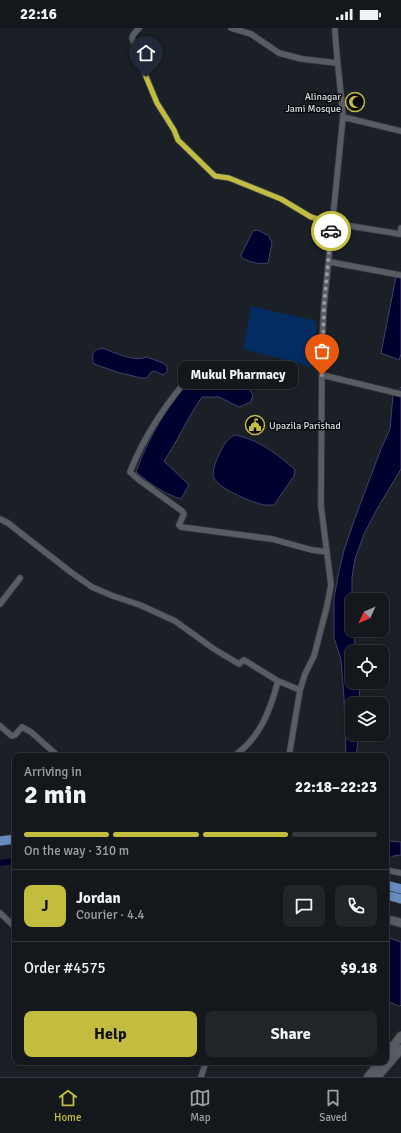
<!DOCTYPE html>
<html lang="en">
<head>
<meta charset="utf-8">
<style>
	:root { --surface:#14181c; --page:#212529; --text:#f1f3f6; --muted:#9da0a3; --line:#33373b; --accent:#c2bd3f }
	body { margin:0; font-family:Signika,sans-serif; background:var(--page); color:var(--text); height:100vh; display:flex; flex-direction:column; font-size:15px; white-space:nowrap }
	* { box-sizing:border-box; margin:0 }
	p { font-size:13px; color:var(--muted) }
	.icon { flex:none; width:22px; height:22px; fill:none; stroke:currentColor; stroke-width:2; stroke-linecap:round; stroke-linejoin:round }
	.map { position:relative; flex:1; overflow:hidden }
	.details { position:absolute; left:12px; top:725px; width:377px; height:312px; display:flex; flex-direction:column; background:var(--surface); border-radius:8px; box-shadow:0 2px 6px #0003,0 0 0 1px var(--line) }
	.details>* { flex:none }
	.needle { width:26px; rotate:226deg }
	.buttons { position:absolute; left:345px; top:565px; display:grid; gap:8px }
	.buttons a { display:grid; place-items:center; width:44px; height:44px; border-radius:8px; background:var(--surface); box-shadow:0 2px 6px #0003,0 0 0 1px var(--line); font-size:20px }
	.pin { position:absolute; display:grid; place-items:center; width:34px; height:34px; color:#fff; margin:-41px -17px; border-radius:50% 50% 50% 0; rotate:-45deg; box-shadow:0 0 4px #0007 }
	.pin .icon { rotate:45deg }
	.courier { position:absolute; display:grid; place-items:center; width:40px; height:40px; margin:-20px; border:3px solid #c2bd3f; border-radius:50%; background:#fff; color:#222; box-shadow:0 1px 5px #0007 }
	.bubble { position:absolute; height:28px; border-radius:8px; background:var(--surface); box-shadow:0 2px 6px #0003,0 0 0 1px var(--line); font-size:13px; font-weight:700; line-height:28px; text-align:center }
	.overview em { font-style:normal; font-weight:700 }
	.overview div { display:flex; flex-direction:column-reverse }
	.overview { display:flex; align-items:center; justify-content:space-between; height:68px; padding:0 12px }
	h1 { font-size:26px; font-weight:700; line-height:30px }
	.bar { display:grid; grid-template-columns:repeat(4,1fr); gap:6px 4px; align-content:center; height:48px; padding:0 12px }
	.bar i { height:5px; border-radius:3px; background:var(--line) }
	.bar .selected { background:var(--accent) }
	.bar p { grid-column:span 4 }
	.line { display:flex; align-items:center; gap:10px; padding:0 12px; border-top:1px solid var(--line) }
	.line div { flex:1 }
	.round { display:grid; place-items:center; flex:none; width:42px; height:42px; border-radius:8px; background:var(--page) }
	.button { display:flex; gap:8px; margin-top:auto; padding:8px 12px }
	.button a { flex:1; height:46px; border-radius:8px; background:var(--accent); color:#111; font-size:16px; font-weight:700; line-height:46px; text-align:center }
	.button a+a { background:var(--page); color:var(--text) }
	.status { display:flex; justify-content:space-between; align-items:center; height:28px; padding:0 20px; background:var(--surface); direction:ltr }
	.status svg { height:11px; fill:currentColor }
	.tabs { display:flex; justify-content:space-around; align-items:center; height:56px; border-top:1px solid var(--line); background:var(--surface); font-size:11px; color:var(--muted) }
	.tabs a { display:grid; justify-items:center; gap:2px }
	.tabs .selected { color:var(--accent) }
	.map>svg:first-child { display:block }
	.green { fill:#032c60 }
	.water { fill:#00002f; stroke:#424365 }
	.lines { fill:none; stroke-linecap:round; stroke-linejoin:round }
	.canal { stroke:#00002f; stroke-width:6 }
	.street-casing { stroke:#393d42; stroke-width:7 }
	.secondary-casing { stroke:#393d42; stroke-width:10 }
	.primary-casing { stroke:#393d42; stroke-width:10 }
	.street { stroke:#585d64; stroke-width:5.5 }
	.secondary { stroke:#585d64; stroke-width:8 }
	.primary { stroke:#668cc0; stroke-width:9 }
	.done { stroke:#989ca2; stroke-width:4; stroke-dasharray:0 7.2 }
	.route { stroke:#c2bd3f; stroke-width:5 }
	.labels { text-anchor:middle; stroke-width:3; stroke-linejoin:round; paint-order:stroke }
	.poi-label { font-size:10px; fill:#dcdfe4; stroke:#08090c; text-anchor:end }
</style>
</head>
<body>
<div class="status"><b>22:16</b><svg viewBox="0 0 49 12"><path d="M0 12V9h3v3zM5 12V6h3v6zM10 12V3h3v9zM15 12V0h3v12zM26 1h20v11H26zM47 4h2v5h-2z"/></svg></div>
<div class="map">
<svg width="401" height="1049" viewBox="0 0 401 1049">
	<rect width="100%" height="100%" fill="#1b2026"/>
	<path class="green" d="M251,278L316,293V340L243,321Z"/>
	<path class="water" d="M258,202L269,208L272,215L268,235C259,237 250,234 242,230L241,227L253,203Z
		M396,249L401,250V326L399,332L381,325Z
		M103,320C115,325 133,334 147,329L163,335L167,339V344L163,347L155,343L151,344L147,350H141L117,344L94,336C91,327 92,322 103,320Z
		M199,340C213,341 229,347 241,355C245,357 249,362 253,366L251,374L239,379L219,369H202C187,390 178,413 164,433L189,457L181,471C162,465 151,456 136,444C150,404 172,372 199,340Z
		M401,359V441L377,481L364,506L355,531L352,549V602H353L356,624H352V654H359L360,676H352V706H359L356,728H346L344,669L341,631L334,610V570L338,548L344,522L355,490L381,421L390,401L393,367Z
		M234,407C256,410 278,426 295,442L294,448L274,477C271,477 268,477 265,477C253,475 219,461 214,450C210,443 222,418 227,413C229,411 231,409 234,407Z
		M386,813L401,814V827L393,828L386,833Z
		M386,909L401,914V977L400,978L386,973Z"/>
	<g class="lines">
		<path class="canal" d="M0,835L15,833"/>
		<g class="street-casing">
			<path id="street" d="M139,0L133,7L132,10L139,31L157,75L174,102L178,112L215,148L229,150L281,171L311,189L332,195L400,206L401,200
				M231,0L251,6L279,25L302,31L337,35
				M343,89L401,103
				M330,234L400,247
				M225,345L204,338L198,339C170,370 145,405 130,444L139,452L182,483L184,486L179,497L181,499L272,511L312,522L327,524
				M322,347L401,366
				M0,491L8,495L27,510L72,545L92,559L113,568L140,577L175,593L214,621L239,636L244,632L278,653L300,662
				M0,576L20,550
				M0,698L12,708L15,707L22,699L31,704L58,728
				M234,728C260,710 270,683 278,653
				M289,728L300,662L305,646L314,628L327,578L331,557L321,478L322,316L324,278L343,89C341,59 336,30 335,0
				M386,842L401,845
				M0,885L15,899
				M201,1049L206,1034"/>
		</g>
		<g class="secondary-casing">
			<path id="secondary" d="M386,891L401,895
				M386,1027L401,1008
				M368,1049L380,1034
				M377,1049L401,1021"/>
		</g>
		<g class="primary-casing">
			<path id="primary" d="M0,813L15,811
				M386,857L401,861
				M386,867L401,871"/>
		</g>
		<use href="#street" class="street"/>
		<use href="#secondary" class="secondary"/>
		<use href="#primary" class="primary"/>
	</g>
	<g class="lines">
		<path class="done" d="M322,347L324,278L331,203"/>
		<path class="route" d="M146,49L157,75L174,102L178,112L215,148L229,150L281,171L311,189L332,195L331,203"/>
	</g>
	<defs>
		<g id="mosque-ring" transform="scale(1)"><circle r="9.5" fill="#08090c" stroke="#c2bd3f" stroke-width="1.5"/><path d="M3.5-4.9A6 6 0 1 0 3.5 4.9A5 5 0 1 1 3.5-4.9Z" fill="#c2bd3f"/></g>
		<g id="civic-ring" transform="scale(1)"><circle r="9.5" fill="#08090c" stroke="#c2bd3f" stroke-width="1.5"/><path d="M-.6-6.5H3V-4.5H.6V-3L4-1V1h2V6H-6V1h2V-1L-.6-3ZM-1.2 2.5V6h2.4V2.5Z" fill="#c2bd3f"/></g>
	</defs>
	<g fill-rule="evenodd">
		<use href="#mosque-ring" x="355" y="74"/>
		<use href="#civic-ring" x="255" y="397"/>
	</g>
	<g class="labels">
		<g class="poi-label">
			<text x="341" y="72">Alinagar<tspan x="341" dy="12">Jami Mosque</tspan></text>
			<text x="269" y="401" text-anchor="start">Upazila Parishad</text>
		</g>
	</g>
</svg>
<div class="buttons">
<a><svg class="needle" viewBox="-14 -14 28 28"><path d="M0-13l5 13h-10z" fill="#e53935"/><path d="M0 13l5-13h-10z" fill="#9da0a3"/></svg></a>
<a><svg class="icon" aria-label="locate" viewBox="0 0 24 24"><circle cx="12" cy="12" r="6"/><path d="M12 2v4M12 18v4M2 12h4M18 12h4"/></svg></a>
<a><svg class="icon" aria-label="layers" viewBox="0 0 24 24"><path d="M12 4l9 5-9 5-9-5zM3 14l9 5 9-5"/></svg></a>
</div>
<div class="pin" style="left:322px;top:347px;background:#ea580c"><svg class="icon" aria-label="bag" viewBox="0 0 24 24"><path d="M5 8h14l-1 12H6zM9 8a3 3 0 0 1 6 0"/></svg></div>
<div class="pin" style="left:146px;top:49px;background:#1f2937"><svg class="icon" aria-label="home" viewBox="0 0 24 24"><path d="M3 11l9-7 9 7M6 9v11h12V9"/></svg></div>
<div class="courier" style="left:331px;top:203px"><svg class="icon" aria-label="car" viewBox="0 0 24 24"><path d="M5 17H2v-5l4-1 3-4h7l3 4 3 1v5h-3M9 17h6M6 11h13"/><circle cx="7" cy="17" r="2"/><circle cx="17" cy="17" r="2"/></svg></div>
<div class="bubble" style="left:178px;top:333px;width:120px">Mukul Pharmacy</div>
<section class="details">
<div class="overview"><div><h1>2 min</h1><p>Arriving in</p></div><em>22:18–22:23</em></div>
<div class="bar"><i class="selected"></i><i class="selected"></i><i class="selected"></i><i></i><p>On the way · 310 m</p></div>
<div class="line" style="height:72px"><b class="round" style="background:var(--accent);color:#111">J</b><div><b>Jordan</b><p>Courier · 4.4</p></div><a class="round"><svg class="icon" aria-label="chat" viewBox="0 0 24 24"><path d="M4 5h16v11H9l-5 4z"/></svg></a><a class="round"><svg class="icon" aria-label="phone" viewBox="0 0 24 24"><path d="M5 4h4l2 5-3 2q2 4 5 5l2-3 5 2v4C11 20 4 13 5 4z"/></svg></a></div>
<div class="line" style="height:52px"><div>Order #4575</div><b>$9.18</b></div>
<div class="button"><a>Help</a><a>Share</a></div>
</section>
</div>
<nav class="tabs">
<a class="selected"><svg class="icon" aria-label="home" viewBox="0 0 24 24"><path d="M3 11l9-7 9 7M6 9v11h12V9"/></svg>Home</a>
<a><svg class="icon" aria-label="map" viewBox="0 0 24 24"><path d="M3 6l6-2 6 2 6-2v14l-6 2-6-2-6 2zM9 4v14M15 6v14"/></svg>Map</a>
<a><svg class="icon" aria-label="saved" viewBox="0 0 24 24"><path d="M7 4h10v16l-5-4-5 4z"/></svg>Saved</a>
</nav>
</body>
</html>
